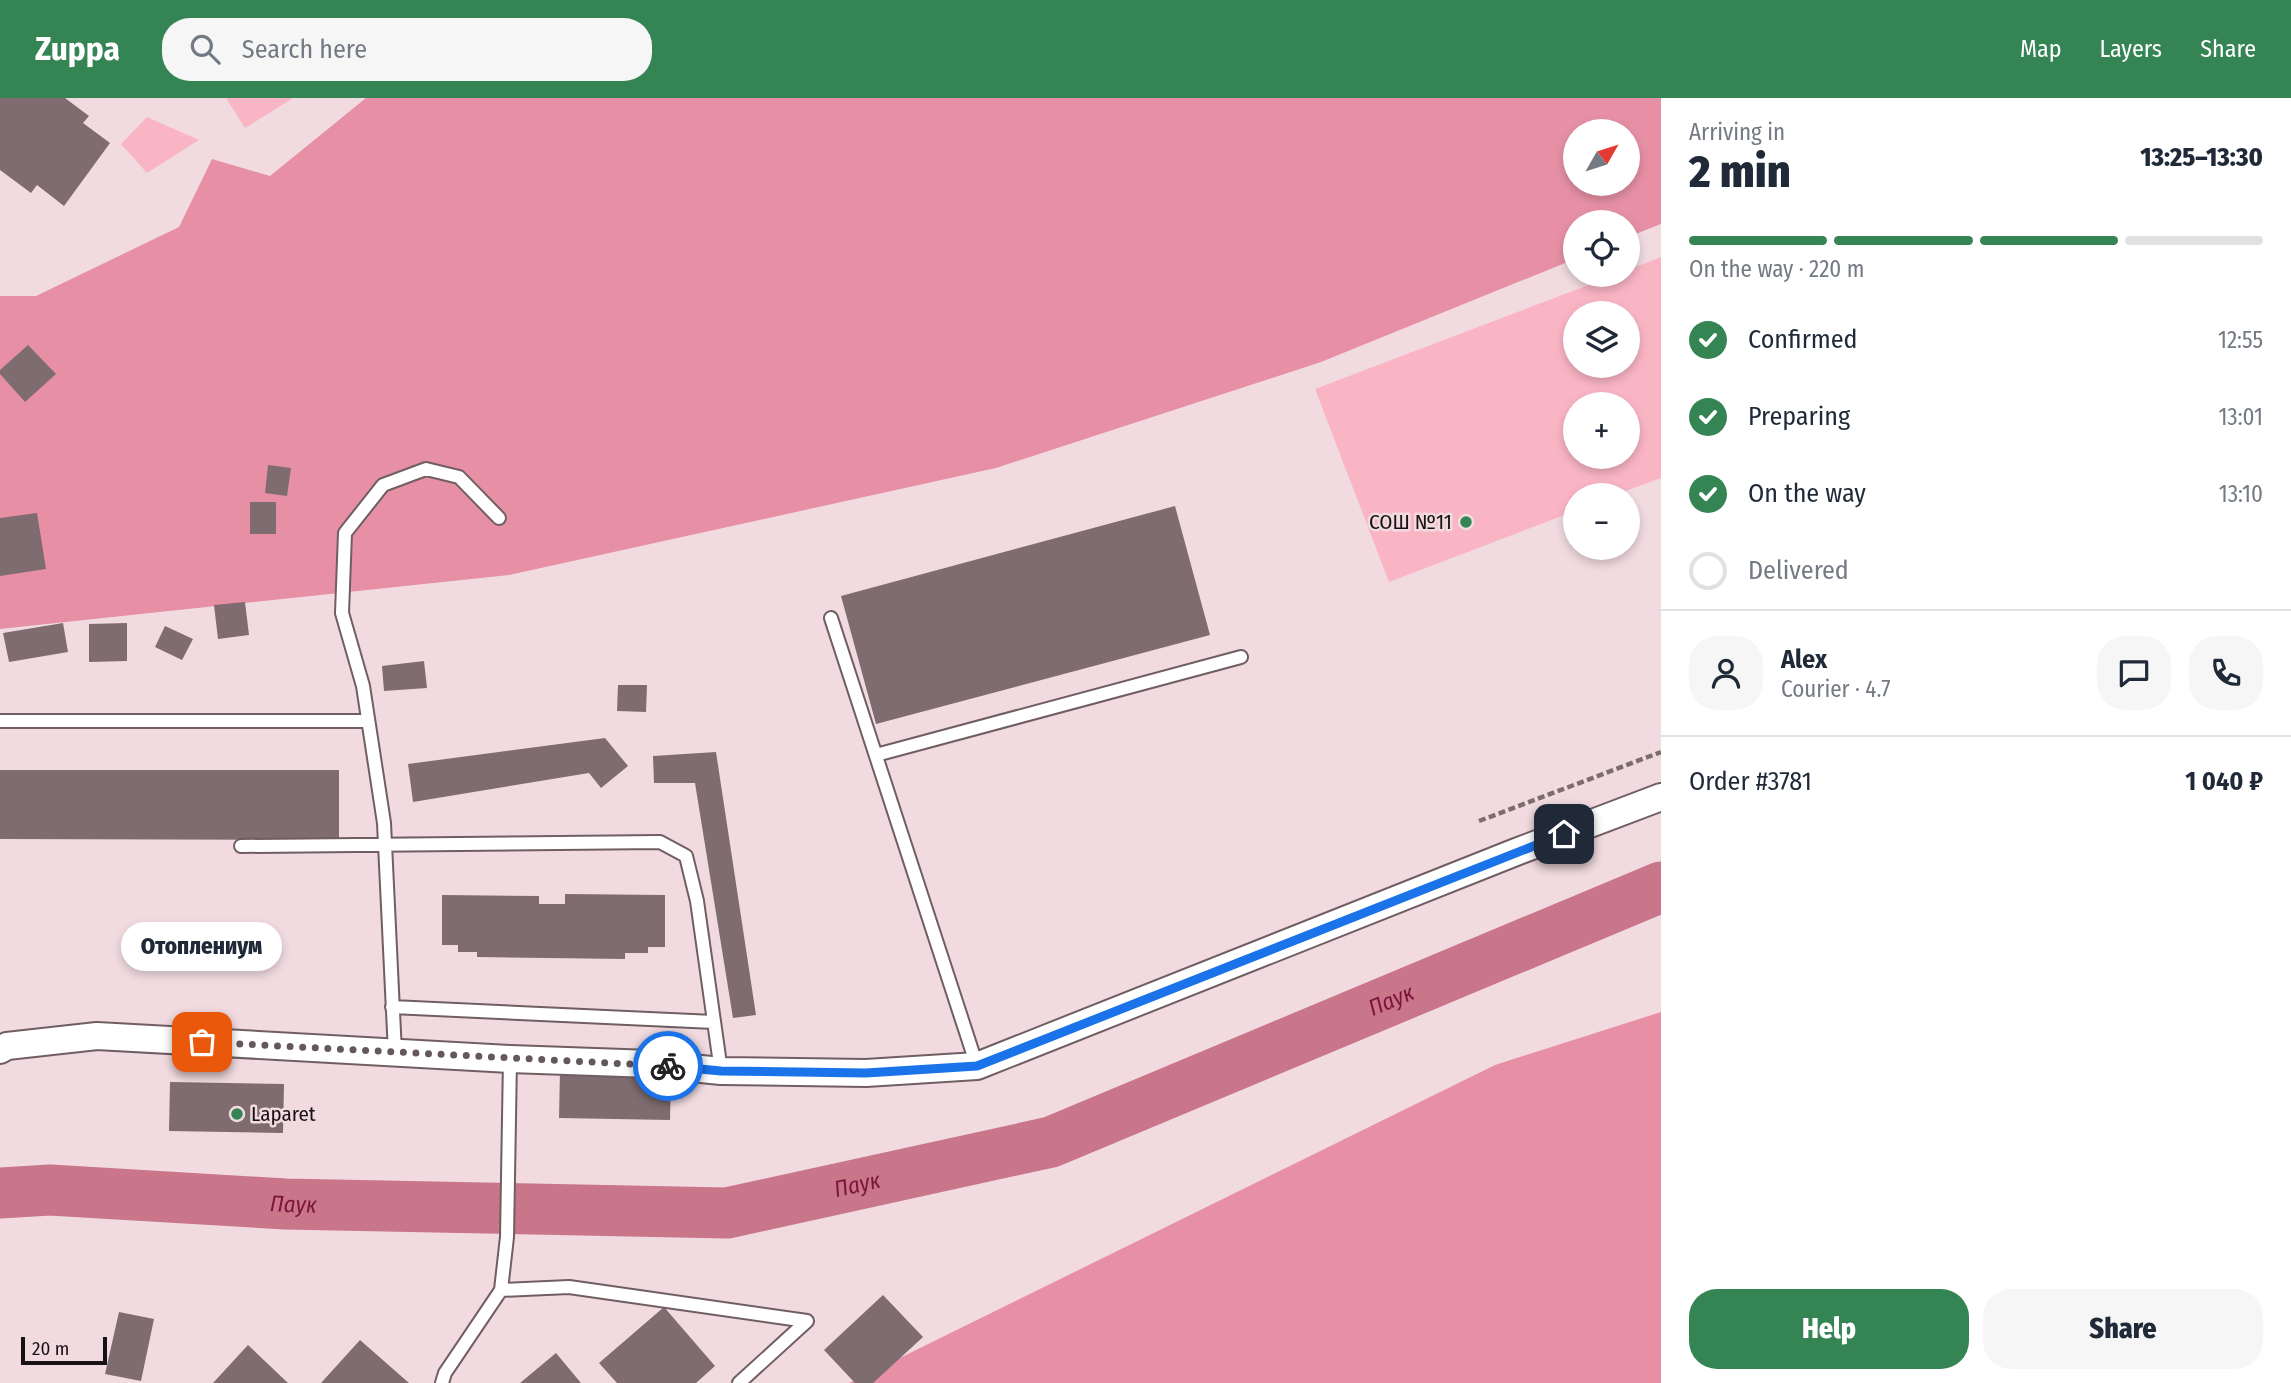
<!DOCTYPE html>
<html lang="en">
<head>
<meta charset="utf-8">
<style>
	:root { --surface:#fff; --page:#f6f6f7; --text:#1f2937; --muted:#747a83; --line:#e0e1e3; --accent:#358454 }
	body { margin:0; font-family:"Fira Sans Condensed",sans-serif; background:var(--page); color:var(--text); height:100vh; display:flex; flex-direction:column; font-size:26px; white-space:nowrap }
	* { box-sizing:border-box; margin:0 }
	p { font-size:23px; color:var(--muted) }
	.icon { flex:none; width:38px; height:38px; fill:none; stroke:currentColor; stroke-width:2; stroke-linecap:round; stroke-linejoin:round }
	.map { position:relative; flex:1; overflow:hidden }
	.sheet { display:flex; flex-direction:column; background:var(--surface); width:630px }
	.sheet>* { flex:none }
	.needle { width:46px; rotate:51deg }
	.tools { position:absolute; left:1563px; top:21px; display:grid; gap:14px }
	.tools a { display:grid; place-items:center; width:77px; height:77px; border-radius:50%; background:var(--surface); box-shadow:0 4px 10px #0003; font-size:35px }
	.scale { position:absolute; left:21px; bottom:18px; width:86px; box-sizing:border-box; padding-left:7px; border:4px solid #191214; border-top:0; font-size:19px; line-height:24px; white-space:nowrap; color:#191214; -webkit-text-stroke:5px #f1dbe0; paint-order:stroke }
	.pin { position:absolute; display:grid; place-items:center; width:60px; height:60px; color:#fff; margin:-30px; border-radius:14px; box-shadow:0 4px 10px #0006 }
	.courier { position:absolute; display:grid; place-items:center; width:70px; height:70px; margin:-35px; border:5px solid #1a73e8; border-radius:50%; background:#fff; color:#222; box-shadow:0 2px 9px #0007 }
	.bubble { position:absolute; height:49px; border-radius:24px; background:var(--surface); box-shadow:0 4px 10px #0003; font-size:23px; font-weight:800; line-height:49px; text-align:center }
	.head em { font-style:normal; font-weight:800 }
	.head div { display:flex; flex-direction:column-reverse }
	.head { display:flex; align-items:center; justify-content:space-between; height:119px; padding:0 28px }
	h1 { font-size:46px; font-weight:800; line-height:52px }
	.bar { display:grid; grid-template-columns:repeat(4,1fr); gap:10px 7px; align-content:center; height:84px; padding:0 28px }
	.bar i { height:9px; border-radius:5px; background:var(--line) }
	.bar .on { background:var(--accent) }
	.bar p { grid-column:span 4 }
	.line { display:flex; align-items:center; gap:18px; padding:0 28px; border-top:2px solid var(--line) }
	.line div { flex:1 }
	.round { display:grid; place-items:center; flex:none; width:74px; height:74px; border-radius:28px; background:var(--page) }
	ol { padding:0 28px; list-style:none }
	li { display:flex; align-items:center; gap:21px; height:77px }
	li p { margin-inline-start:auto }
	li .icon { padding:7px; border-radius:50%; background:var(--accent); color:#fff; stroke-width:4 }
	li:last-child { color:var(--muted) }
	li i { width:38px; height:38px; border:4px solid var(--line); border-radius:50% }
	.primary-button { display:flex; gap:14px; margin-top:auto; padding:14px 28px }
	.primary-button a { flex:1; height:80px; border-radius:28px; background:var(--accent); color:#fff; font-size:28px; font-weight:800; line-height:80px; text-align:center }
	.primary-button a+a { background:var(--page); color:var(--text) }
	header { display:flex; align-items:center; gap:42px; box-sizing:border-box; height:98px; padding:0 35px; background:var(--accent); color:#fff }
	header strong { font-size:33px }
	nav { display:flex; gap:38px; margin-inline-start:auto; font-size:24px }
	.search { width:490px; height:63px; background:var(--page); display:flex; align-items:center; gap:18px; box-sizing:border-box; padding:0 24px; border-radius:28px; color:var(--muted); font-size:26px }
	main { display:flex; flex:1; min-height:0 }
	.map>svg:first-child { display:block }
	.green { fill:#fab5c5; fill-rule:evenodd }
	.forest { fill:#e790a5; fill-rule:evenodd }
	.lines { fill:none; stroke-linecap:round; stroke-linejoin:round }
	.river { stroke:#c9758a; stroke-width:51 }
	.building { fill:#7f6c70 }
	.lane-casing { stroke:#705e62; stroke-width:16 }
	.street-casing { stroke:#705e62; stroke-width:30 }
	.path { stroke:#7b6d70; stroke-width:4.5; stroke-dasharray:7 3.5; stroke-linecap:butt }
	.lane { stroke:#fff; stroke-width:12 }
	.street { stroke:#fff; stroke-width:26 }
	.done { stroke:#65585b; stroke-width:7; stroke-dasharray:0 12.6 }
	.route { stroke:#1a73e8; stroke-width:9 }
	.poi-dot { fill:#358454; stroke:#f1dbe0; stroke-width:2.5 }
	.labels { text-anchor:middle; stroke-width:5; stroke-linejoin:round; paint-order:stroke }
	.poi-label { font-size:21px; fill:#191214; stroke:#f1dbe0; text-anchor:end }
	.water-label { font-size:23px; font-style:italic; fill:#7b153c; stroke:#f1dbe0 }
</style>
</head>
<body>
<header>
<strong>Zuppa</strong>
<div class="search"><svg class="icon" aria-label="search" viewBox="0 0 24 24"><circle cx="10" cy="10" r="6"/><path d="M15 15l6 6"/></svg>Search here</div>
<nav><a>Map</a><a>Layers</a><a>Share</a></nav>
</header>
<main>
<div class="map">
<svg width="1661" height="1285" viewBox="0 0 1661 1285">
	<rect width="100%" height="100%" fill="#f1dbe0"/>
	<path class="green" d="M226,0H293L245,30Z
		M147,19L199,42L147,75L121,46Z
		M1661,159V380L1615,397H1575V413L1389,484L1315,291L1615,177H1628V172ZM1628,215V268H1575V215ZM1575,306H1628V359H1575Z"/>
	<path class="forest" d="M366,0H1661V126L1628,139V124H1575V161L1321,264L996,370L509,477L0,531V198H36L179,129L212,61L270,78ZM1575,33H1628V86H1575Z
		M1661,914V1285H849L1495,967Z"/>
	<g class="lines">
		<path class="river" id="s1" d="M0,1095L50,1092L285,1106L727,1115L1051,1044L1661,789"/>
	</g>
	<path class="building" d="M0,0H65L89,18L83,25L110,45L64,108L37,87L31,95L0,72Z
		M28,247L56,276L25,304L0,276V272Z
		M268,367L291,370L287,398L265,395Z
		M250,404H276V436H250Z
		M1175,408L1210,537L876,626L841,498Z
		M37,415L46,471L0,478V420Z
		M245,504L249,537L218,541L214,507Z
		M63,525L68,554L9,564L3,535Z
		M127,525V563L89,564V526Z
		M165,528L193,541L182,562L155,549Z
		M424,563L427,590L384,593L382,568Z
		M618,587H647L646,614L617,613Z
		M605,640L628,668L601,690L589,675L413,704L408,666Z
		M716,654L756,917L733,920L695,685H654L653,658Z
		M0,672H339V742L0,741Z
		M565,796L665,797V849H648V855H625V861L477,859V854H458V847H442V797L539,798V806H565Z
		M560,973L671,976L670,1022L559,1020Z
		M170,984L284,986L283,1035L169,1033Z
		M883,1197L923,1239L873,1285H855L824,1252Z
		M664,1209L715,1268L696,1285H617L599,1265Z
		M119,1214L154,1221L141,1283L105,1276Z
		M360,1242L409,1285H321Z
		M248,1247L288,1285H213Z
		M556,1255L581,1285H520Z"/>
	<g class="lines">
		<g class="lane-casing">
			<path id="lane" d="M831,520L977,968
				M0,623H368
				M876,657L1241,559
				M241,748L660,744L686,758L697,803L721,973
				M392,909L714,924
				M395,955L384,725L363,588L342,515L345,435L383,387L426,371L459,379L499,420
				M501,1192L569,1189L807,1223L739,1285
				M442,1285L445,1275L501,1192L507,1139L510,961"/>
		</g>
		<g class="street-casing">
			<path id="street" d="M0,952L7,948L97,938L510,961L652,966L721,973L866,975L977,968L1516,754L1661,699"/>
		</g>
		<path class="path" d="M1479,723L1661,654"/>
		<use href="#lane" class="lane"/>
		<use href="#street" class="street"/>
	</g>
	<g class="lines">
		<path class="done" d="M202,944L668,968"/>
		<path class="route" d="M668,968L721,973L866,975L977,968L1564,736"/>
	</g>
	<g class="poi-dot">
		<circle cx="1466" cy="424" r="7"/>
		<circle cx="237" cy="1016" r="7"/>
	</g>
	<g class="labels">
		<g class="poi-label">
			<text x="1452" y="431">СОШ №11</text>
			<text x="251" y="1023" text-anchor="start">Laparet</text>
		</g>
		<g class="water-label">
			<text dy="8" stroke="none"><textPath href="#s1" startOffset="1428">Паук</textPath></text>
			<text dy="8" stroke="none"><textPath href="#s1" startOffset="861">Паук</textPath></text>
			<text dy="8" stroke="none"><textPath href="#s1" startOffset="294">Паук</textPath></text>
		</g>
	</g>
</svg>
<div class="tools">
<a><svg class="needle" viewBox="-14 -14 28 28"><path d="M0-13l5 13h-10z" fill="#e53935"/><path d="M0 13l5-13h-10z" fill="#747a83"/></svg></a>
<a><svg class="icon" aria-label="locate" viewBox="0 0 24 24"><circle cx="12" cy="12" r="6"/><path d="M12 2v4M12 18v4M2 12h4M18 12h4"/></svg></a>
<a><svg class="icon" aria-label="layers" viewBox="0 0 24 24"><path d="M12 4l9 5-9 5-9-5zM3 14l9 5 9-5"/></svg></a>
<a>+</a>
<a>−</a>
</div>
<div class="scale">20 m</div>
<div class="pin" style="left:202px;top:944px;background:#ea580c"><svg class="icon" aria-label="bag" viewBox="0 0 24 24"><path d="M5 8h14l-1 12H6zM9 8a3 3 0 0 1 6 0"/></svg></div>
<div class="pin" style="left:1564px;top:736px;background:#1f2937"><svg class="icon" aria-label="home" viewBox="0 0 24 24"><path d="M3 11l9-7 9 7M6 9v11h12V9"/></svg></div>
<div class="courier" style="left:668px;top:968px"><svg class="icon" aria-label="bike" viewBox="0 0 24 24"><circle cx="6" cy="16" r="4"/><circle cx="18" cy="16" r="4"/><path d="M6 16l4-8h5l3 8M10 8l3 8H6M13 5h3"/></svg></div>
<div class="bubble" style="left:121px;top:824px;width:161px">Отоплениум</div>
</div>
<section class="sheet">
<div class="head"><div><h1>2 min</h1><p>Arriving in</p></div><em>13:25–13:30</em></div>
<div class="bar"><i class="on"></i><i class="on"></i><i class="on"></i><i></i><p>On the way · 220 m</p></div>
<ol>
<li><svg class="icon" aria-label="check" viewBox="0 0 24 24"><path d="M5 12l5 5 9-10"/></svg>Confirmed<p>12:55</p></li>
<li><svg class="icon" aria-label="check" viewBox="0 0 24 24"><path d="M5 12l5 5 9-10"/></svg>Preparing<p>13:01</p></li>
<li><svg class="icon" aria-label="check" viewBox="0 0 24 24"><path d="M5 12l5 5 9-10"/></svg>On the way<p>13:10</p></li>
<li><i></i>Delivered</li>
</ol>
<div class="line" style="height:126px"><a class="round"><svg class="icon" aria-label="person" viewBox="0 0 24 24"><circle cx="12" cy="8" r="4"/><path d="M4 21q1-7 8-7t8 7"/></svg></a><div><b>Alex</b><p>Courier · 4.7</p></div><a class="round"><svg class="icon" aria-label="chat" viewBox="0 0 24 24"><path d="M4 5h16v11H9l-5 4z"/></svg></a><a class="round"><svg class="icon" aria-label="phone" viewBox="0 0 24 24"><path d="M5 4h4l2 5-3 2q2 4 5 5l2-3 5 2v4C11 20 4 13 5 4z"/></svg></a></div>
<div class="line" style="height:91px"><div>Order #3781</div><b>1 040 ₽</b></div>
<div class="primary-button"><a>Help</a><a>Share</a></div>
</section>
</main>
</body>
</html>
